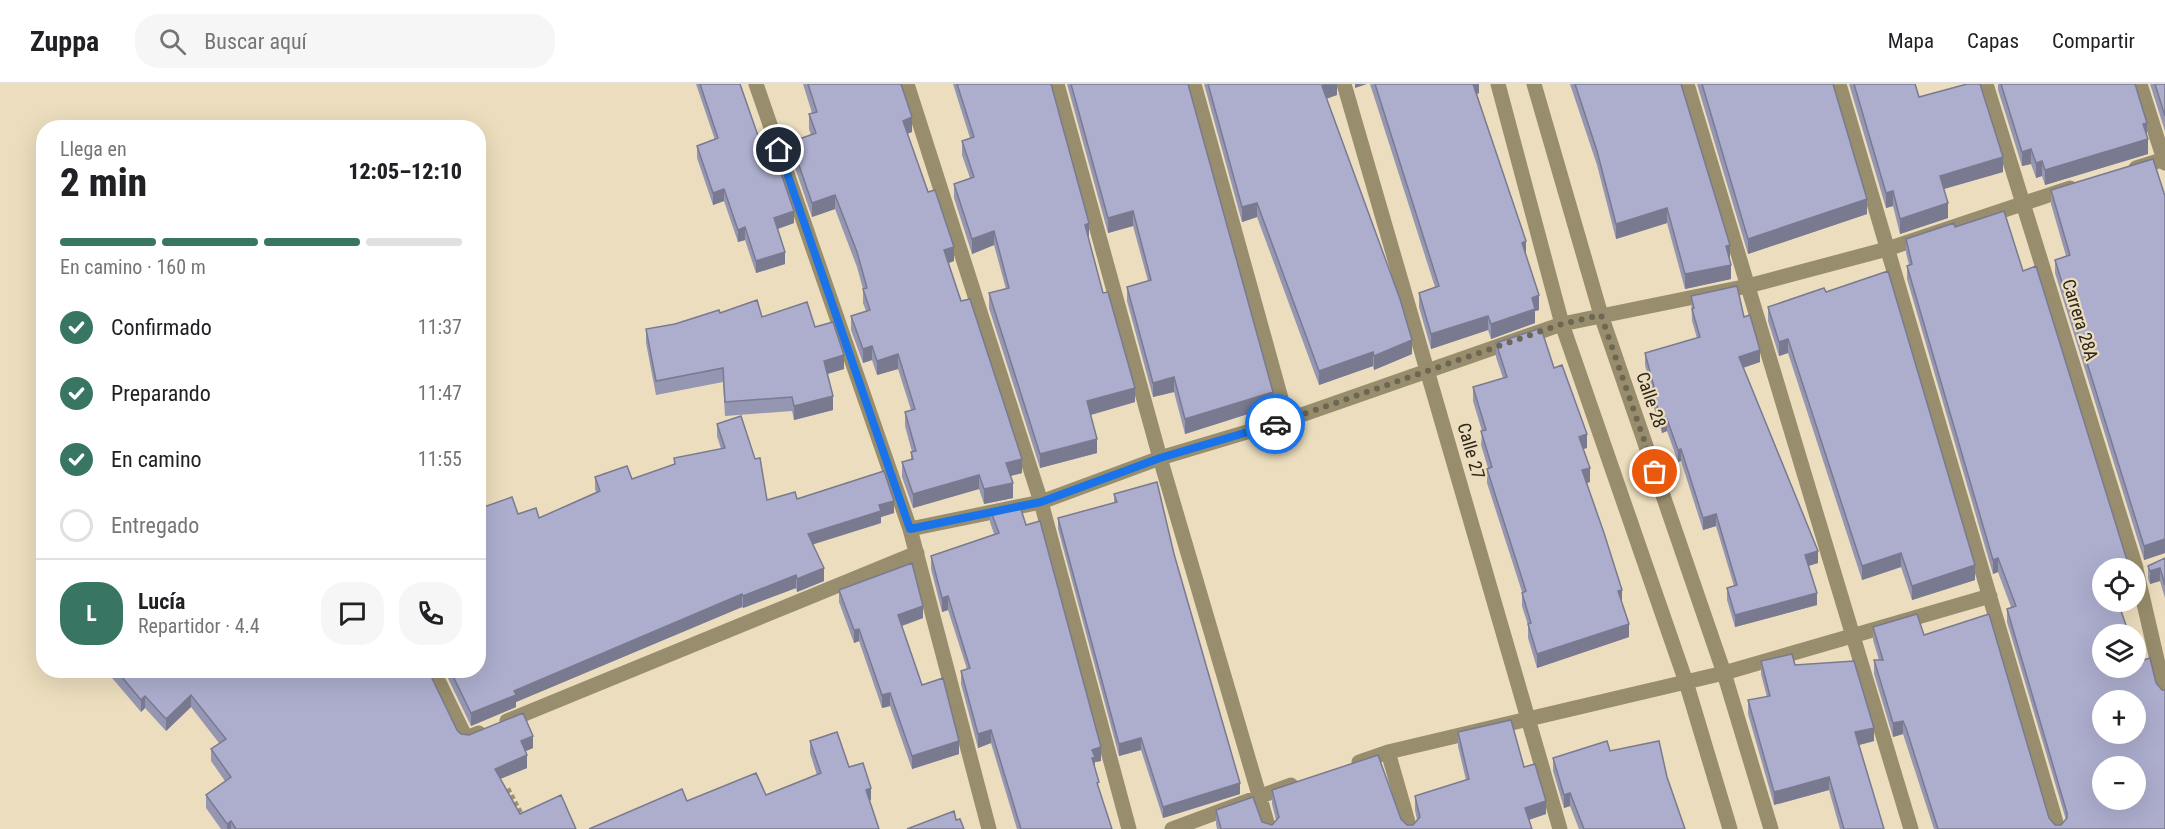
<!DOCTYPE html>
<html lang="es">
<head>
<meta charset="utf-8">
<style>
	:root { --surface:#fff; --page:#f6f6f6; --text:#202124; --muted:#757577; --line:#e0e0e0; --accent:#387663 }
	body { margin:0; font-family:"Roboto Condensed",sans-serif; background:var(--page); color:var(--text); height:100vh; display:flex; flex-direction:column; font-size:22px; white-space:nowrap }
	* { box-sizing:border-box; margin:0 }
	p { font-size:20px; color:var(--muted) }
	.icon { flex:none; width:33px; height:33px; fill:none; stroke:currentColor; stroke-width:2; stroke-linecap:round; stroke-linejoin:round }
	.map { position:relative; flex:1; overflow:hidden }
	.sheet { position:absolute; left:36px; top:36px; width:450px; height:558px; display:flex; flex-direction:column; background:var(--surface); border-radius:24px; box-shadow:0 6px 24px #0002 }
	.sheet>* { flex:none }
	.controls { position:absolute; left:2092px; top:474px; display:grid; gap:12px }
	.controls a { display:grid; place-items:center; width:54px; height:54px; border-radius:50%; background:var(--surface); box-shadow:0 6px 24px #0002; font-size:30px }
	.pin { position:absolute; display:grid; place-items:center; width:51px; height:51px; color:#fff; margin:-26px; border:3px solid #fff; border-radius:50%; box-shadow:0 2px 6px #0007 }
	.courier { position:absolute; display:grid; place-items:center; width:60px; height:60px; margin:-30px; border:4px solid #1a73e8; border-radius:50%; background:#fff; color:#222; box-shadow:0 2px 8px #0007 }
	.overview em { font-style:normal; font-weight:800 }
	.overview div { display:flex; flex-direction:column-reverse }
	.overview { display:flex; align-items:center; justify-content:space-between; height:102px; padding:0 24px }
	h1 { font-size:39px; font-weight:800; line-height:45px }
	.bar { display:grid; grid-template-columns:repeat(4,1fr); gap:9px 6px; align-content:center; height:72px; padding:0 24px }
	.bar i { height:8px; border-radius:4px; background:var(--line) }
	.bar .active { background:var(--accent) }
	.bar p { grid-column:span 4 }
	.line { display:flex; align-items:center; gap:15px; padding:0 24px; border-top:2px solid var(--line) }
	.line div { flex:1 }
	.round { display:grid; place-items:center; flex:none; width:63px; height:63px; border-radius:24px; background:var(--page) }
	ol { padding:0 24px; list-style:none }
	li { display:flex; align-items:center; gap:18px; height:66px }
	li p { margin-inline-start:auto }
	li .icon { padding:6px; border-radius:50%; background:var(--accent); color:#fff; stroke-width:4 }
	li:last-child { color:var(--muted) }
	li i { width:33px; height:33px; border:3px solid var(--line); border-radius:50% }
	header { display:flex; align-items:center; gap:36px; box-sizing:border-box; height:84px; padding:0 30px; background:var(--surface); border-bottom:2px solid var(--line) }
	header strong { font-size:28px }
	nav { display:flex; gap:33px; margin-inline-start:auto; font-size:21px }
	.search { width:420px; height:54px; background:var(--page); display:flex; align-items:center; gap:15px; box-sizing:border-box; padding:0 21px; border-radius:24px; color:var(--muted); font-size:22px }
	.map>svg:first-child { display:block }
	.lines { fill:none; stroke-linecap:round; stroke-linejoin:round }
	.path { stroke:#9b9179; stroke-width:4; stroke-dasharray:4.5 3; stroke-linecap:butt }
	.street { stroke:#988d6c; stroke-width:15 }
	.wall { fill:#9596b1 }
	.shaded-wall { fill:#797a90 }
	.building { fill:#adaece; stroke:#797a90; stroke-width:1.5; fill-rule:evenodd }
	.done { stroke:#6e6652; stroke-width:6; stroke-dasharray:0 10.8 }
	.route { stroke:#1a73e8; stroke-width:8 }
	.labels { text-anchor:middle; stroke-width:4.5; stroke-linejoin:round; paint-order:stroke }
	.street-label { font-size:18px; fill:#2b2619; stroke:#ebddbd }
</style>
</head>
<body>
<header>
<strong>Zuppa</strong>
<div class="search"><svg class="icon" aria-label="search" viewBox="0 0 24 24"><circle cx="10" cy="10" r="6"/><path d="M15 15l6 6"/></svg>Buscar aquí</div>
<nav><a>Mapa</a><a>Capas</a><a>Compartir</a></nav>
</header>
<div class="map">
<svg width="2165" height="745" viewBox="0 0 2165 745">
	<rect width="100%" height="100%" fill="#ebddbd"/>
	<g class="lines">
		<path class="path" d="M501,705L508,704L524,734"/>
		<path class="street" d="M756,0L910,445L989,745
			M907,0L1041,418L1129,745
			M1057,0L1160,374L1269,745
			M1194,0L1287,336
			M1344,0L1560,745
			M1498,0L1562,240L1686,598L1730,745
			M1534,0L1601,231L1724,589L1771,745
			M1687,0L1911,745
			M1839,0L2058,745
			M1986,0L2136,484
			M2140,0L2165,79
			M2136,84L2165,75
			M910,445L1041,418L1160,374L1287,336L1562,240L1748,202L1887,165L2070,104
			M2136,485L2165,610
			M433,586L466,654L479,649
			M507,637L917,469
			M1388,668L1410,745
			M1359,678L1388,668L1724,589L1990,512
			M1172,745L1291,701"/>
	</g>
	<path class="wall" d="M696,0H740L764,69L794,139L778,145L785,180L756,189L745,156L738,158L724,117L713,121L697,74V62L715,56Z
		M803,0H901L912,48L907,50L954,177L948,179L1022,389L1011,392L1013,414L984,420L979,405L913,424L902,393V378L911,375V368H912L905,342V328L911,326L898,285L877,291L872,276L863,279L851,246V232L866,227L863,219V205L857,183L835,125L812,133L791,72V58L811,51L809,45V30L812,29Z
		M953,0H1051L1089,154H1088L1103,209L1135,318L1090,331L1097,369L1040,384L989,224V209L1006,205L994,161L972,170L954,114V100L970,94L962,71V57L970,54Z
		M1067,0H1188L1273,322L1185,350L1174,308L1153,313L1127,217V203L1148,197L1133,142L1108,149Z
		M1204,0H1337V11L1326,15L1412,270L1374,286L1373,282L1319,301L1257,133L1242,138Z
		M1370,0H1479V9L1477,10L1526,171L1539,226L1535,227V239L1491,255L1488,246L1431,265L1419,223V209L1435,203Z
		M1570,0H1681L1730,175L1731,195L1685,205L1667,139L1616,155L1597,81Z
		M1697,0H1833L1867,130L1748,170Z
		M1849,0H1915L1919,13L2003,88L1944,105L1948,134L1900,150L1893,122L1886,124Z
		M1998,0H2135L2147,53L2148,70L2045,101L2042,92L2036,94L2031,80L2022,82L1998,6Z
		M2150,0H2165V47Z
		M2051,106L2165,112V469L2144,476L2055,189V176L2066,172L2051,120Z
		M1906,155L2103,484L2165,745H1934L1903,650L1893,653L1874,590V576H1879L1873,556V543L1924,551L2049,734L2055,741H2061L2066,736L2007,538V525L2011,523L1998,488L1993,490L1907,195V182L1909,181L1906,169Z
		M1691,212L1744,233L1760,278L1743,284L1818,479L1808,482L1817,521L1735,543L1727,516V504L1734,502L1716,442L1703,446L1681,377L1678,378L1667,347L1662,349L1651,315V304L1645,281V269L1697,254L1692,237Z
		M1768,223L1975,496L1912,516L1901,483L1862,496L1788,269L1779,272L1768,237Z
		M720,229L762,233L815,243L844,285L827,290L833,326L794,336L792,327L725,332L723,298L656,311L646,259V245L675,240Z
		M1496,259L1554,284L1587,364L1583,365L1590,398L1587,399L1622,519L1629,553L1537,584L1528,554V541L1522,522V508L1487,399V385L1488,384L1481,361L1482,347L1473,317V303L1503,294L1496,273Z
		M717,340L767,416L797,415L894,429L881,433V439L813,460L824,497L797,508L796,504L743,524L742,523L516,618V623L471,642L444,586H478L518,430L539,434L596,408L595,405V393L632,395L674,381V374L721,365L717,352Z
		M1114,410L1174,470L1240,710L1163,734L1141,666L1119,672L1058,445V434L1114,419Z
		M990,425L1101,677L1095,678V684L1099,706L1112,745H1017L991,659L978,664L961,600V587L967,585L948,526L942,528L931,485V472L994,450L990,438Z
		M2165,474V514L2160,497L2150,500L2148,495V482Z
		M839,506L923,534L902,542L922,601L959,670L912,685L890,622L882,624L859,557L854,559L839,518Z
		M1761,577L1795,581L1874,657L1859,661L1884,745H1840L1829,706L1774,721L1748,630V616L1767,613L1761,590Z
		M107,586H428L457,646L461,650L533,664L526,667L527,684L500,695L520,730L576,745H221L206,724V711L225,697L211,677V665L219,659L191,623L166,647L145,624L141,628L107,588Z
		M1458,648L1524,683L1546,730L1529,736L1532,745H1217L1216,740V726L1272,741L1276,736L1272,720V706L1401,735L1407,741H1413L1417,736L1415,726V712L1466,696L1458,662Z
		M810,657L849,683L871,716L687,717L766,711L817,691L810,669Z
		M1610,667L1667,693L1685,745H1579L1570,722L1564,724L1553,687V674Z"/>
	<path class="shaded-wall" d="M1327,0H1337V11L1322,16V2Z
		M1355,0H1367L1355,4Z
		M1472,0H1479V9L1472,12Z
		M912,33V48L903,51V37Z
		M2147,39V54L2143,40Z
		M2148,55V70L2045,101V86Z
		M2031,65V80L2022,82V68Z
		M2003,73V88L1940,106V92Z
		M2042,77V92L2036,94V79Z
		M724,105V117L713,121V109Z
		M1893,107V122L1886,124V109Z
		M835,111V125L812,133V119Z
		M1867,115V130L1748,170V155Z
		M1257,119V133L1242,138V123Z
		M1948,119V134L1900,150V135Z
		M1667,124V139L1616,155V140Z
		M794,127V139L774,146V134Z
		M1133,127V142L1108,149V134Z
		M1089,139V154L1085,155V141Z
		M745,143V156L738,158V146Z
		M994,147V161L972,170V155Z
		M1526,157V172L1522,159Z
		M1730,161V176L1726,162Z
		M954,163V177L944,181V166Z
		M785,168V180L756,189V177Z
		M1731,181V195L1685,205V190Z
		M1539,211V226L1535,227V239L1491,255V240L1532,214Z
		M1488,232V246L1431,265V250Z
		M1788,255V269L1779,272V258Z
		M1412,256V270L1374,286V272Z
		M872,262V276L863,279V265Z
		M1760,266V278L1739,285V273Z
		M1373,268V282L1319,301V287Z
		M898,270V285L877,291V277Z
		M844,271V285L824,291V277Z
		M1174,293V308L1153,313V299Z
		M1135,304V318L1087,332V317Z
		M1273,308V322L1185,350V335Z
		M833,312V326L794,336V322Z
		M1667,335V347L1662,349V337Z
		M1587,350V364L1579,366V353Z
		M1097,355V369L1040,384V370Z
		M1681,365V377L1678,378V366Z
		M1022,375V389L1006,393V379Z
		M1590,384V398L1582,400V386Z
		M979,391V405L913,424V410Z
		M1013,399V414L984,420V405Z
		M894,417V429L881,433V439L808,462V450L879,421Z
		M1716,430V442L1703,446V434Z
		M2165,455V469L2144,476V462Z
		M1818,467V479L1805,483V471Z
		M1901,469V483L1862,496V482Z
		M1998,474V488L1993,490V476Z
		M1975,481V496L1912,516V502Z
		M824,484V497L797,508V495Z
		M2160,484V497L2150,500V487Z
		M796,491V504L743,524V512Z
		M1622,506V520L1618,507Z
		M1817,509V521L1735,543V531Z
		M742,510V523L516,618V623L471,642V629L514,607Z
		M948,512V526L942,528V514Z
		M923,522V534L898,543V531Z
		M1629,540V553L1537,584V570Z
		M859,545V557L854,559V546Z
		M890,609V622L882,624V611Z
		M191,611V623L166,647V635Z
		M145,612V624L141,628V616Z
		M1903,637V650L1893,653V639Z
		M1874,644V657L1855,662V648Z
		M991,646V659L978,664V650Z
		M533,652V664L521,669V657Z
		M1141,654V666L1119,672V660Z
		M959,657V670L912,685V672Z
		M1101,663V677L1095,678V687L1092,688V666Z
		M527,671V684L495,697V685Z
		M1829,693V706L1774,721V708Z
		M1240,699V710L1163,734V723Z
		M871,704V716L866,718V706Z
		M1570,709V722L1564,724V711Z
		M1546,717V730L1525,737V724Z
		M231,737V745H227V740Z"/>
	<path class="building" d="M700,0H740L764,69L773,66L794,127L774,134L785,168L756,177L745,143L738,146L724,105L713,109L697,62L718,54Z
		M808,0H901L912,33L903,37L928,108L935,106L954,163L944,166L961,217L970,215L1022,375L1006,379L1013,399L984,405L979,391L913,410L902,378L913,375L911,368L916,367L905,328L915,325L898,270L877,277L872,262L863,265L851,232L870,226L863,205L867,204L857,168L835,111L812,119L791,58L816,49L809,30L817,28Z
		M957,0H1051L1089,139L1085,141L1103,209L1108,208L1135,304L1087,317L1097,355L1040,370L989,209L1009,204L994,147L972,155L954,100L974,93L962,57L974,53Z
		M1071,0H1188L1273,308L1185,335L1174,293L1153,299L1127,203L1151,196L1133,127L1108,134Z
		M1208,0H1327L1322,2L1400,215L1412,256L1374,272L1373,268L1319,287L1257,119L1242,123Z
		M1375,0H1473L1526,157L1522,159L1539,211L1532,214L1535,225L1491,240L1488,232L1431,250L1419,209L1439,202Z
		M1575,0H1681L1730,161L1726,162L1731,181L1685,190L1667,124L1616,140L1597,67Z
		M1702,0H1833L1867,115L1748,155Z
		M1854,0H1915L1919,13L1967,0H1980L2003,73L1940,92L1948,119L1900,135L1893,107L1886,109Z
		M2001,0H2135L2147,39L2143,40L2148,55L2045,86L2042,77L2036,79L2031,65L2022,68Z
		M2155,0H2165V32Z
		M2153,75L2165,112V455L2144,462L2055,176L2070,171L2051,106Z
		M2004,127L2023,187L2036,182L2126,473L2129,484H2103V518H2118L2129,550H2103V584H2136V575L2137,578L2150,574L2156,599L2162,606H2165V745H1938L1906,644L1903,637L1893,639L1874,576H1883L1873,543L1917,530L1924,551L1989,530L2049,734L2055,741H2061L2067,734V729L2007,525L2016,522L1998,474L1993,476L1907,182L1912,180L1906,155L1954,139L1955,143ZM2103,616H2136V650H2103ZM2103,682H2136V716H2103Z
		M1888,187L1975,481L1912,502L1901,469L1862,482L1788,255L1779,258L1768,223L1824,204L1826,208Z
		M1737,202L1744,233L1750,231L1760,266L1739,273L1818,467L1805,471L1817,509L1735,531L1727,504L1737,501L1716,430L1703,434L1681,365L1678,366L1667,335L1662,337L1651,304L1654,303L1645,269L1700,253L1692,225L1694,224L1691,212Z
		M757,216L762,233L807,218L815,243L833,238L844,271L824,277L833,312L794,322L792,313L725,318L723,284L656,297L646,245L675,240L719,226L720,229Z
		M1541,244L1554,284L1562,281L1587,350L1579,353L1590,384L1582,386L1604,449L1622,506L1618,507L1629,540L1537,570L1528,540L1531,539L1522,509L1526,507L1487,385L1492,383L1481,347L1486,346L1473,303L1507,293L1496,259Z
		M741,332L755,375L760,374L767,416L795,408L797,415L884,387L894,417L879,421L881,427L808,450L824,484L797,495L796,491L743,512L742,510L514,607L516,611L471,629L450,586H478V425L512,413L518,430L536,424L539,434L600,407L595,393L627,382L632,395L675,380L674,374L725,364L717,340Z
		M1157,398L1174,470L1240,699L1163,723L1141,654L1119,660L1058,434L1117,418L1114,410Z
		M1019,419L1026,441L1040,437L1101,663L1092,666L1095,673L1092,674L1099,698L1097,699L1112,745H1021L991,646L978,650L961,587L970,584L948,512L942,514L931,472L999,449L990,425Z
		M2165,474V501L2160,484L2150,487L2148,482Z
		M912,479L923,522L898,531L922,601L943,594L959,657L912,672L890,609L882,611L859,545L854,546L839,506Z
		M1792,570L1795,581L1854,577L1874,644L1855,648L1884,745H1843H1844L1829,693L1774,708L1748,616L1770,612L1761,577Z
		M116,586H428L457,646L461,650L469,651L523,629L533,652L521,657L527,671L495,685L520,730L561,711L576,745H236L231,737L227,740L206,711L231,693L211,665L226,655L191,611L166,635L145,612L141,616Z
		M1511,636L1524,683L1535,680L1546,717L1525,724L1532,745H1221L1216,726L1253,713L1262,738L1272,741L1279,733L1272,706L1378,671L1401,735L1407,741H1413L1420,733L1415,712L1469,695L1458,648Z
		M837,648L849,683L863,679L871,704L866,706L879,745H589L682,705L687,717L756,689L766,711L821,689L810,657Z
		M1607,657L1610,667L1659,657L1667,693L1685,745H1584L1570,709L1564,711L1553,674Z
		M954,727L956,736L960,735L964,745H907Z"/>
	<g class="lines">
		<path class="done" d="M1275,340L1562,240L1601,231L1655,388"/>
		<path class="route" d="M779,66L910,445L1041,418L1160,374L1275,340"/>
	</g>
	<g class="labels">
		<g class="street-label">
			<text transform="translate(2080 236) rotate(73)" y="6">Carrera 28A</text>
			<text transform="translate(1651 316) rotate(71)" y="6">Calle 28</text>
			<text transform="translate(1471 367) rotate(74)" y="6">Calle 27</text>
		</g>
	</g>
</svg>
<div class="controls">
<a><svg class="icon" aria-label="locate" viewBox="0 0 24 24"><circle cx="12" cy="12" r="6"/><path d="M12 2v4M12 18v4M2 12h4M18 12h4"/></svg></a>
<a><svg class="icon" aria-label="layers" viewBox="0 0 24 24"><path d="M12 4l9 5-9 5-9-5zM3 14l9 5 9-5"/></svg></a>
<a>+</a>
<a>−</a>
</div>
<div class="pin" style="left:1655px;top:388px;background:#ea580c"><svg class="icon" aria-label="bag" viewBox="0 0 24 24"><path d="M5 8h14l-1 12H6zM9 8a3 3 0 0 1 6 0"/></svg></div>
<div class="pin" style="left:779px;top:66px;background:#1f2937"><svg class="icon" aria-label="home" viewBox="0 0 24 24"><path d="M3 11l9-7 9 7M6 9v11h12V9"/></svg></div>
<div class="courier" style="left:1275px;top:340px"><svg class="icon" aria-label="car" viewBox="0 0 24 24"><path d="M5 17H2v-5l4-1 3-4h7l3 4 3 1v5h-3M9 17h6M6 11h13"/><circle cx="7" cy="17" r="2"/><circle cx="17" cy="17" r="2"/></svg></div>
<section class="sheet">
<div class="overview"><div><h1>2 min</h1><p>Llega en</p></div><em>12:05–12:10</em></div>
<div class="bar"><i class="active"></i><i class="active"></i><i class="active"></i><i></i><p>En camino · 160 m</p></div>
<ol>
<li><svg class="icon" aria-label="check" viewBox="0 0 24 24"><path d="M5 12l5 5 9-10"/></svg>Confirmado<p>11:37</p></li>
<li><svg class="icon" aria-label="check" viewBox="0 0 24 24"><path d="M5 12l5 5 9-10"/></svg>Preparando<p>11:47</p></li>
<li><svg class="icon" aria-label="check" viewBox="0 0 24 24"><path d="M5 12l5 5 9-10"/></svg>En camino<p>11:55</p></li>
<li><i></i>Entregado</li>
</ol>
<div class="line" style="height:108px"><b class="round" style="background:var(--accent);color:#fff">L</b><div><b>Lucía</b><p>Repartidor · 4.4</p></div><a class="round"><svg class="icon" aria-label="chat" viewBox="0 0 24 24"><path d="M4 5h16v11H9l-5 4z"/></svg></a><a class="round"><svg class="icon" aria-label="phone" viewBox="0 0 24 24"><path d="M5 4h4l2 5-3 2q2 4 5 5l2-3 5 2v4C11 20 4 13 5 4z"/></svg></a></div>
</section>
</div>
</body>
</html>
